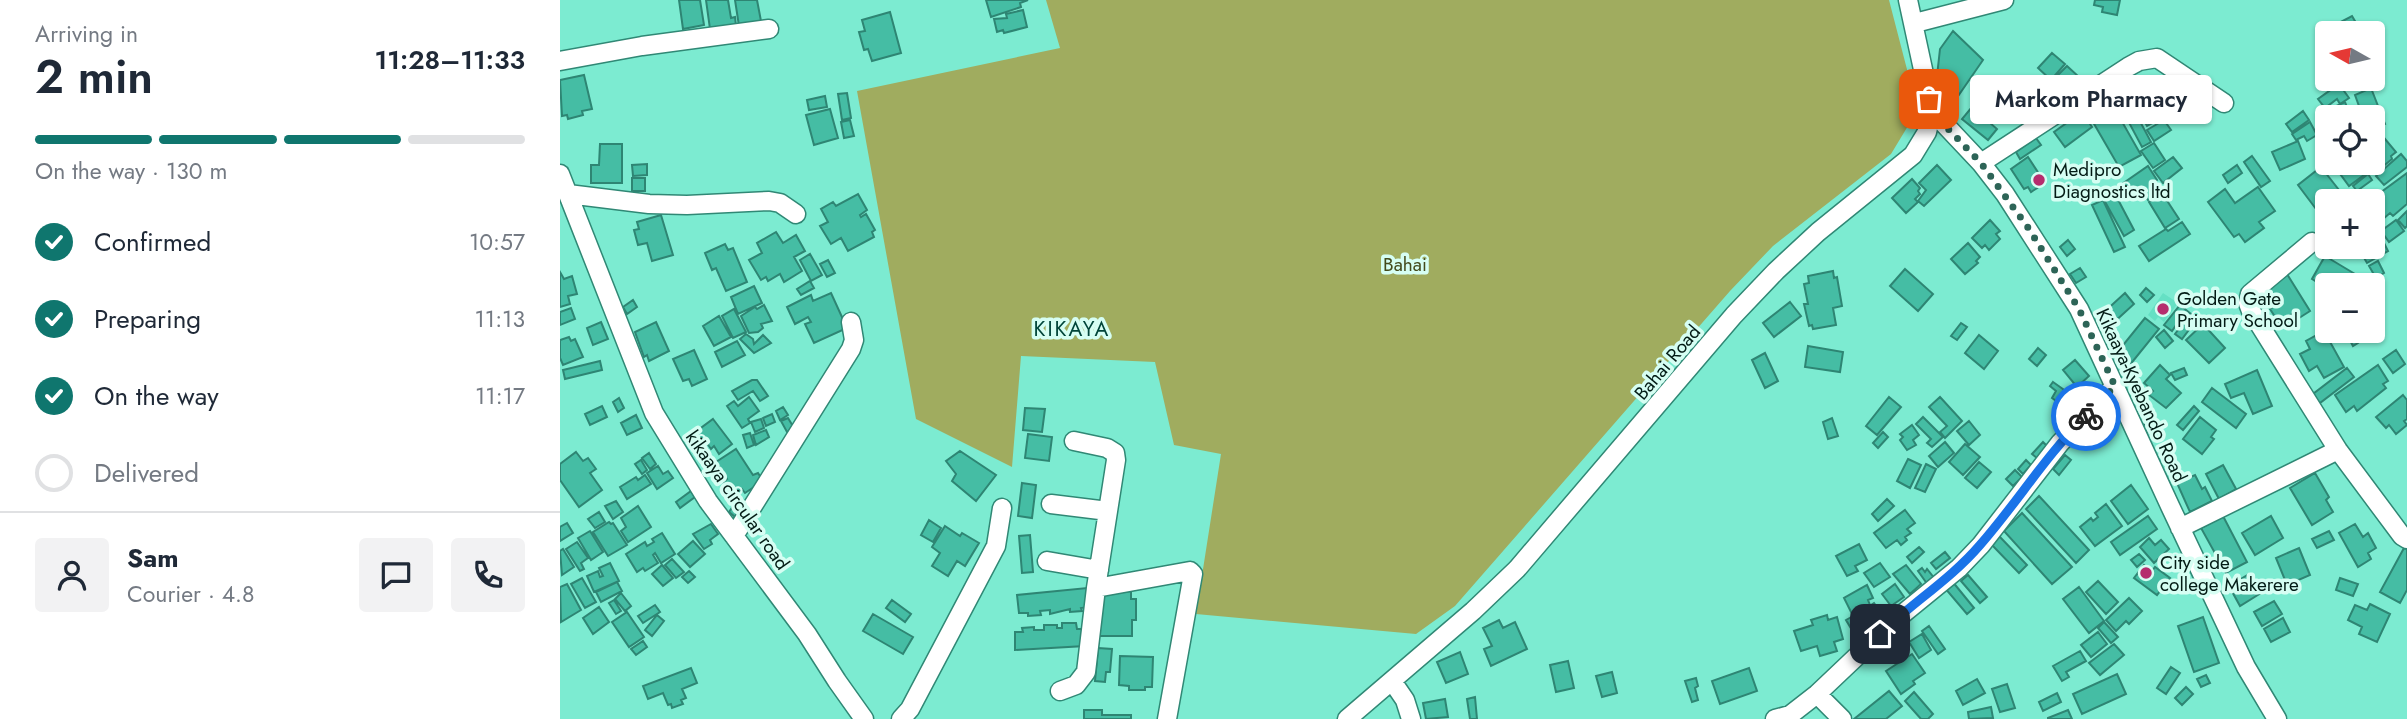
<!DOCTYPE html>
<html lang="en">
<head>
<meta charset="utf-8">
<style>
	:root { --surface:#fff; --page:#f2f2f3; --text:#1f2937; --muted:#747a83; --line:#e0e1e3; --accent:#0f766e }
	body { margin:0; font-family:Jost,sans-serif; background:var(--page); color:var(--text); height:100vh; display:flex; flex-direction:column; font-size:26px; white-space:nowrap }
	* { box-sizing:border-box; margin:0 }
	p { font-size:23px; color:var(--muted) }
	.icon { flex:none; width:38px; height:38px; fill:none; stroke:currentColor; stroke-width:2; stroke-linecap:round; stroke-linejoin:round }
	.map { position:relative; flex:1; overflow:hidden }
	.drawer { display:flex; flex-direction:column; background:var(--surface); width:560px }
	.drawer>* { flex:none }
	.needle { width:46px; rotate:278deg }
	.controls { position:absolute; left:1755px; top:21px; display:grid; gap:14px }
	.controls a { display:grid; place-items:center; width:70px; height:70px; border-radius:7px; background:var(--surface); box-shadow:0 2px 5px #0004; font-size:35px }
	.pin { position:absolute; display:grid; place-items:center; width:60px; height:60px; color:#fff; margin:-30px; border-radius:14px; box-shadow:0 4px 10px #0006 }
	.courier { position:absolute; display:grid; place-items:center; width:70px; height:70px; margin:-35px; border:5px solid #1a73e8; border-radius:50%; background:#fff; color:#222; box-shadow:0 2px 9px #0007 }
	.bubble { position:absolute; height:49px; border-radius:7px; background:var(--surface); box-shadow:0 2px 5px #0004; font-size:23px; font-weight:600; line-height:49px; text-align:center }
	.summary em { font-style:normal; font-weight:600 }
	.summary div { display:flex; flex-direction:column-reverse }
	.summary { display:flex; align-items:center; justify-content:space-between; height:119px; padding:0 35px }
	h1 { font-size:46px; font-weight:600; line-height:52px }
	.bar { display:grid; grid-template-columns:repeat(4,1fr); gap:10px 7px; align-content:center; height:84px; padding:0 35px }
	.bar i { height:9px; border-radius:5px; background:var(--line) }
	.bar .selected { background:var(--accent) }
	.bar p { grid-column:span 4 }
	.line { display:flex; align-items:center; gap:18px; padding:0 35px; border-top:2px solid var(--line) }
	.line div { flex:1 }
	.round { display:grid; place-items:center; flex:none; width:74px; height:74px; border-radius:7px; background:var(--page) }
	ol { padding:0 35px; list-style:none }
	li { display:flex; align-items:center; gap:21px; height:77px }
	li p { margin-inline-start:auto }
	li .icon { padding:7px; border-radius:50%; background:var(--accent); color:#fff; stroke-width:4 }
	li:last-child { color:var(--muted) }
	li i { width:38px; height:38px; border:4px solid var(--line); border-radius:50% }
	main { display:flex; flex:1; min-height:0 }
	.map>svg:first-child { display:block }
	.built { fill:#65e0c4 }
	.green { fill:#a0ac5f }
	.building { fill:#45bda4; stroke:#2e8573; stroke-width:2 }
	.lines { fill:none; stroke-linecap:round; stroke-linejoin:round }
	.minor-casing { stroke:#308875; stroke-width:21 }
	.minor { stroke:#fff; stroke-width:18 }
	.done { stroke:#2d6457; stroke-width:7; stroke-dasharray:0 12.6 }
	.route { stroke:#1a73e8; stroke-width:9 }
	.poi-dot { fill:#b52d6e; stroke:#d6fef3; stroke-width:2.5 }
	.labels { text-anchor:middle; stroke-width:7; stroke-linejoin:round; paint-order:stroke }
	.poi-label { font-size:19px; fill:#031b15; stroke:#d6fef3; text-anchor:start }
	.park-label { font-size:19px; fill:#434a1b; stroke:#d6fef3 }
	.street-label { font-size:19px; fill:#031b15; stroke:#d6fef3 }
	.neighbourhood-label { font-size:21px; letter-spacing:2px; fill:#004539; stroke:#d6fef3 }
</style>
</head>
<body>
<main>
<section class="drawer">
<div class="summary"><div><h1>2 min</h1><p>Arriving in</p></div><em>11:28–11:33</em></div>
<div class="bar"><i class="selected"></i><i class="selected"></i><i class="selected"></i><i></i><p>On the way · 130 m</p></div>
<ol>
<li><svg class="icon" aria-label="check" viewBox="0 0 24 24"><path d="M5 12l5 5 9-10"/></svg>Confirmed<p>10:57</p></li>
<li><svg class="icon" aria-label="check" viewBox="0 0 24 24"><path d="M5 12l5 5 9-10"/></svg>Preparing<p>11:13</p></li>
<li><svg class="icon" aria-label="check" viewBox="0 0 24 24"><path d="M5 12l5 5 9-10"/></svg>On the way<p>11:17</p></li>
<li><i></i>Delivered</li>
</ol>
<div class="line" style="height:126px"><a class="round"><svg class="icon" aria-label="person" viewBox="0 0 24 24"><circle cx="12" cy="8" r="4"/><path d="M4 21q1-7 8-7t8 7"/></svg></a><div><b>Sam</b><p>Courier · 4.8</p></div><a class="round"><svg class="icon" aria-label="chat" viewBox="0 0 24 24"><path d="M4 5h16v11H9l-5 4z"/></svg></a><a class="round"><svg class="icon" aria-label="phone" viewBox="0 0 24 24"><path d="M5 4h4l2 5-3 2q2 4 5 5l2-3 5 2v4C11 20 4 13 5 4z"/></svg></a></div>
</section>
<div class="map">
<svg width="1847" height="719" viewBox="0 0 1847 719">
	<rect width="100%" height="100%" fill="#7cebd1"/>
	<path class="built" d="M1603,293L1618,303L1604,322L1598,317L1595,321L1588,315Z"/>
	<path class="green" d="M486,0H1329L1350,81L1354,116L1331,154L1213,246L1170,291L895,606L856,634L636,614L661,454L614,445L595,362L461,356L452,467L356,419L297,91L500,48Z"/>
	<path class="building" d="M119,0H140L144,25L123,29Z
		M146,0H168L171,18L175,17L176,26L150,29Z
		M175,0H197L201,21L179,26Z
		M426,0H468L460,3L461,7L431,17Z
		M1535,0H1560L1557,15L1542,12L1543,7L1534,5Z
		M463,10L467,27L444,33L443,30L437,32L434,19L447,18L446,14Z
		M330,12L341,53L312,61L308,49L304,50L299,32L305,31L302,20Z
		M1792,16L1802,33H1780L1775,25Z
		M1393,31L1423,60L1394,102L1376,85L1380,49Z
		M1492,53L1505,64L1491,80L1478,68Z
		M1768,61V79H1774L1771,83L1758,73Z
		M1507,66L1519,77L1505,93L1492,81Z
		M24,75L32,109L22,111L23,115L8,119L7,115L2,116L0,80Z
		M1589,80L1599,99L1609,94L1617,110L1587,126L1568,91Z
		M1779,84L1789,98L1780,104L1777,99L1765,108L1758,99Z
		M1811,88L1825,124L1813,129V117H1803L1795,95Z
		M1432,89L1447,100L1440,109L1443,112L1436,122L1417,108Z
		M287,93L291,118L282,120L278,94Z
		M265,96L267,107L249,110L247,100Z
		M1548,97L1581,155L1559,167L1526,110Z
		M1785,102L1791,117H1779L1774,107Z
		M1412,107L1437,129L1428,140L1402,119Z
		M270,109L278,138L254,145L246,115Z
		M1743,111L1749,120L1732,132L1726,124Z
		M1769,111L1773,117H1768V130L1759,118Z
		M1522,112L1532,127L1505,147L1494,132Z
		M1575,112L1591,142L1582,147L1566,117Z
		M290,120L294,136L284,138L281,122Z
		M1604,120L1611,130L1594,141L1587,130Z
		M1750,122L1757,135L1747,141L1744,136L1736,140L1732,134Z
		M1820,133L1836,152L1831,156L1832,159L1815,173L1806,163H1813V138Z
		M1476,138L1481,145L1460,159L1456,152Z
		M1738,141L1745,159L1720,170L1712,152Z
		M1594,143L1605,160L1593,168L1581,151Z
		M40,144H62V183H31V165H39Z
		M1841,154L1847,161V167L1824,185L1816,176Z
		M1692,156L1710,181L1701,187L1684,162Z
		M1468,157L1485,183L1471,192L1468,187L1464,189L1451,169Z
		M1613,157L1622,168L1603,183L1594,171Z
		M1781,163H1801L1808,172L1789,186L1775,167Z
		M87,164V175L73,176L72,165Z
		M1377,165L1391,180L1364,206L1358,201L1366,190L1359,183Z
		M1677,165L1682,173L1668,183L1663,175Z
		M1588,166L1597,180L1594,182L1600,192L1588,200L1581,191L1571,198L1562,184Z
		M1761,167L1786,199L1768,201V213L1762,217L1738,185Z
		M1847,173V204L1833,216L1830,213L1816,225L1813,221V201H1809Z
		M1808,174L1812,180L1797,191L1793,186Z
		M72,178H85V191H72Z
		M1352,179L1360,188L1358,191L1360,194L1355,199L1358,202L1346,213L1332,198Z
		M1698,187L1715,211L1699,222L1704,228L1685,242L1679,234L1674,237L1648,202L1665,189L1675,203Z
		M1554,192L1574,230L1564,236L1543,198Z
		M1602,193L1619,219L1605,228L1589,202Z
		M298,194L307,210L300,215L301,217L306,214L315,230L312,232L314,237L288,251L281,238L271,244L260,226L268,222L261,209L273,202L276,206Z
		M1543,200L1565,247L1554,252L1532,205Z
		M1847,211V226L1845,228L1838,220Z
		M101,215L113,255L92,261L87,243L78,245L74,230L79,229L77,222Z
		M1430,220L1440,231L1436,234L1440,239L1429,250L1425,245L1422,248L1412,238Z
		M1836,220L1844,231L1829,242L1821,231Z
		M1622,222L1630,234L1589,261L1579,246L1606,229L1608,231Z
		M216,232L223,243L236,235L245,251L234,257L242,271L224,282L220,274L208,281L206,277L201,280L189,260L202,253L197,243Z
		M1821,237L1828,251L1807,263L1799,249L1813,247V242Z
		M1508,240L1515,249L1507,256L1500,247Z
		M1408,243L1420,257L1416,261L1418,263L1405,274L1391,259Z
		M165,244L168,250L173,248L187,282L166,291L156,268L152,270L145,253Z
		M250,254L262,275L251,281L240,260Z
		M1765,256L1795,274L1788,285H1768V289L1752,279Z
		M268,260L275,273L267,277L260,264Z
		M1818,261L1824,273L1816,278L1809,266Z
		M1520,268L1526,277L1516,283L1510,274Z
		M1345,269L1373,294L1358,311L1330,286Z
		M1273,271L1274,278L1277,277L1282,306L1273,308L1276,325L1253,329L1252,325L1249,326L1244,304H1248L1244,284L1249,283L1248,276Z
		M0,272L4,279L12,276L17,294L8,296L10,304L0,307Z
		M1727,274L1750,311L1736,320L1732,314L1719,323L1710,309L1715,306L1704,289Z
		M250,281L254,288L241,295L237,289Z
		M194,286L202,303L178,314L171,297Z
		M1586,288L1594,295L1587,302L1580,295Z
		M271,293L287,328L254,343L245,324L251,322L248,317L235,324L227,307L251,295L253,301Z
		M1565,293L1574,304L1552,324L1542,314Z
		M73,300L77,307L67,314L63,307Z
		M1230,302L1241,316L1214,337L1203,323Z
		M204,305L212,321L201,324L203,328L198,332L189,333L181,316L195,307L197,309Z
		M1620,305L1637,319L1622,339L1615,334L1625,321L1621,318L1612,331L1604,325Z
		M11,308L15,319L0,325V312Z
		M174,309L186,332L173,338L162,316Z
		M159,316L171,337L154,346L143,326Z
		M1585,318L1599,329L1569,366L1555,355Z
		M41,322L48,339L33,345L27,328Z
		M96,322L109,351L89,361L87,355L84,357L75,332Z
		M1401,323L1407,327L1397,340L1391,336Z
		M1643,324L1665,348L1649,363L1626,340Z
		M1604,330L1613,341L1605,348L1596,337Z
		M1764,331L1784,367L1764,378L1757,366L1749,371L1740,354L1750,349L1746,341Z
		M1791,331L1798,343L1793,346L1786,333Z
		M186,334L193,339L194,344L203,335L211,343L194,353L180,339Z
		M1419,335L1438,351L1424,369L1405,353Z
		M9,337L11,341L15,339L23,357L3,365L0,358V340Z
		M177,341L185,355L162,367L155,352Z
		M1248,346L1283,352L1280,372L1245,367Z
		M1478,348L1486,355L1477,366L1469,359Z
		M134,350L147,379L132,386L129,379L123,381L113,359Z
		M1836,350L1845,364L1833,373L1823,359Z
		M1205,353L1218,381L1205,388L1192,360Z
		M1515,360L1529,376L1517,387L1503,370Z
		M40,361L42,370L5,379L3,370Z
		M1600,365L1610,375L1606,379L1621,393L1606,408L1589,395L1593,391L1584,383Z
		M1818,365L1828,381L1823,384L1826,388L1797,411L1794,406L1786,412L1775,395Z
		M1624,368L1627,375L1615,380L1611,373Z
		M1787,368L1794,377L1756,406L1749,397Z
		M1697,370L1712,406L1693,414L1684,393L1671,398L1665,384Z
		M192,380H197L208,396L200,401L193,391L178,400L172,391Z
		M1493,382L1507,392L1499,403L1492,398L1496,391L1490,386Z
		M1521,386L1533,396L1518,413L1506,402Z
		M1652,388L1686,414L1676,428L1642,402Z
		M1843,395L1847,400V419L1844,421L1847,425L1836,434L1829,425L1826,428L1816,417Z
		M189,397L199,411L188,419L190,423L182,428L167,406L174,401L178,406Z
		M1329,397L1341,407L1317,435L1306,426Z
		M1380,397L1402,421L1385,438L1380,432L1387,426L1369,407Z
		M59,398L64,408L58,412L53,402Z
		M42,406L47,417L30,425L25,414Z
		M1634,406L1639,411L1623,430L1617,425Z
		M223,407L228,415L220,420L216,411Z
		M465,408L485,409L482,432L463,430Z
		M212,414L215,422L206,426L203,418Z
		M76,415L82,428L67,435L61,423Z
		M1592,416L1598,422L1585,435L1579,430Z
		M1363,417L1383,437L1372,447L1367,443L1371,439L1356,424Z
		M1640,417L1656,430L1651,437L1654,439L1642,454L1623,439Z
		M228,418L234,428L227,432L221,421Z
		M1272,418L1278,436L1268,439L1263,422Z
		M153,419L172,444L159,454L154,446L151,449L144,439L141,442L134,433Z
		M201,419L204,428L195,432L191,422Z
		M1409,421L1420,435L1409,445L1397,431Z
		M1352,425L1359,435L1353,440L1356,445L1347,450L1340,440L1343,437L1340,434Z
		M206,430L209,437L196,445L193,435Z
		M1323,432L1328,437L1318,448L1313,443Z
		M190,433L194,445L187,448L183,435Z
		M468,434L492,437L489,461L465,458Z
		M1385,442L1394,453L1378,467L1369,456Z
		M1483,442L1489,448L1478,459L1472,454Z
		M1405,444L1420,457L1403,475L1389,462Z
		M176,449L193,475L198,473L203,481L185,493L182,489L172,496L163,482L167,479L156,462Z
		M400,451L436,475L416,501L392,481L396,474L386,461Z
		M16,452L23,461L28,458L36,469L30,473L42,490L19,507L0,480V464Z
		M89,453L96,464L90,469L82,458Z
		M1505,455L1511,460L1499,475L1493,469Z
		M1348,459L1361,465L1350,488L1337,481Z
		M81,460L87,470L82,474L75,464Z
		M1466,460L1471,465L1463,474L1458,469Z
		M1419,462L1431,472L1417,488L1405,478Z
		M1366,464L1376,469L1365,492L1355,488Z
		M1663,465L1676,489L1659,499L1646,474Z
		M98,466L103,474L108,471L113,478L97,489L87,473Z
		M1455,470L1462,477L1453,486L1446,479Z
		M1755,473L1769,497L1766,500L1773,512L1752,525L1730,488Z
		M85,475L91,484L67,499L60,487L76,477L78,480Z
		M1635,475L1642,489L1645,487L1652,501L1630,512L1617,483Z
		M462,483L476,485L472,518L458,516Z
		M1571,485L1588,509L1568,524L1551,501Z
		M131,491L135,497L120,508L116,502Z
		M1479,496L1529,550L1516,563L1466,509Z
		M178,499L189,507L179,520L169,512Z
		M1327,499L1334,506L1318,521L1312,514Z
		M56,501L63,512L53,519L45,506Z
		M1546,504L1562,526L1535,546L1520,527L1531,518L1533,521L1538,517L1535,513Z
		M78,506L91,527L68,542L61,531L66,527L61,518Z
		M1345,510L1355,523L1347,529L1351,533L1345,537L1347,540L1341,545L1337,540L1326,548L1314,533Z
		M39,512L45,522L35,528L28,519Z
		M1462,513L1512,567L1492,584L1444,531Z
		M1588,516L1597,529L1560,555L1551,542Z
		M1663,516L1687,562L1666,573L1641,528Z
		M1711,516L1723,538L1695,555L1682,533Z
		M369,520L381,528L373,542L361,535Z
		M49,522L51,524L53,523L67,545L48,556L33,532Z
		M7,523L13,533L0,541V527Z
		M151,524L158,534L150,540L152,544L144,549L133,534Z
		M1795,524L1803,537L1808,533L1816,548L1808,553L1811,559L1798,567L1779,533Z
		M385,526L400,536L402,533L419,543L405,566L397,561L388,576L372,566L380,553L372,547Z
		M30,531L43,552L31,560L18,538Z
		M1769,531L1774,540L1757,548L1752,539Z
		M102,533L115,554L101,563L95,553L93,555L98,563L85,571L83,568L77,572L66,554L85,542L87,546L94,542L92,539Z
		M470,535L473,572L462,573L459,536Z
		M1439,536L1467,565L1459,573L1431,544Z
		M1589,538L1595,545L1601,540L1609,549L1594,563L1580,547Z
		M133,541L145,554L130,567L118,554Z
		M17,542L28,558L21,563L24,569L20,571L6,549Z
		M1299,544L1307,560L1295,566L1298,571L1287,576L1276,556Z
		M1359,547L1364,552L1352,563L1347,557Z
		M1739,548L1750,575L1727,585L1716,558Z
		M1844,548L1847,549V590L1840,603L1820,592Z
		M3,549L14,567L2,575L0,551Z
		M1385,552L1390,558L1376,569L1371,563Z
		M1579,554L1585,560L1577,567L1571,560Z
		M112,559L124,572L116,578L105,565Z
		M50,563L59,581L34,592L27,576L38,571L40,577L43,576L39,568Z
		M1320,563L1330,577L1314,587L1304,573Z
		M102,565L113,578L103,586L92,574Z
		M1346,565L1361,584L1350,594L1333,574Z
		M1584,565L1592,571L1595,567L1610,578L1597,595L1574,578Z
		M1362,568L1365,572L1367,569L1375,579L1368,585L1358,571Z
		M129,571L135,577L128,583L122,577Z
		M1689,574L1701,593L1680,606L1669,586Z
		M1408,575L1427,597L1420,603L1401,581Z
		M22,578L36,602L25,608L11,584Z
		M1780,578L1798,584L1793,596L1776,590Z
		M1392,581L1414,608L1407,614L1384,587Z
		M1538,581L1558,602L1546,614L1526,592Z
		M57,582L62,591L41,602L36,592Z
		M7,584L21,610L1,622L0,587Z
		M1335,584L1344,597L1331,606L1322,594Z
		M1307,585L1313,598L1308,600L1310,605L1292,614L1284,598Z
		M1519,587L1544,621L1529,633L1503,599Z
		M527,588L529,607L521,608L522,611L510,612V609L490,614V610L480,611L481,615L468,616V613H459L457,595Z
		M571,591V599H576V620H572V636H540L539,592Z
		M61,593L71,606L65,611L55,599Z
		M1569,598L1582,611L1569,624L1566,621L1556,631L1546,620Z
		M54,600L61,611L56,614L49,603Z
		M332,600L351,614L345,622L326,608Z
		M1714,601L1722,614L1702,626L1694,612Z
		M1314,603L1324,617L1311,625L1305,616L1311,612L1308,607Z
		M1810,604L1830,614L1817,642L1799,634L1802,627L1788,620L1795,605L1807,610Z
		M95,605L100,612L83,623L78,616Z
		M39,607L49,622L33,634L23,618Z
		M67,612L84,637L69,647L52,622Z
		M313,614L353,637L343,654L303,631Z
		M97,615L104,621L92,636L85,630Z
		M1267,615L1268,620L1277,617L1283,639L1274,642L1277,651L1260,656L1257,646L1241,651L1234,631L1253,625L1251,620Z
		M1295,615L1307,634L1298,640L1286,620Z
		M1643,617L1659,663L1634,672L1618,626Z
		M1723,618L1730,632L1711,642L1704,629Z
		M939,620L943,628L955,622L967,649L931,666L924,649L932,646L923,628Z
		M1544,622L1558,637L1551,643L1538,628Z
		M502,623H516L517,629H524L525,646L455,650V632H463L462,628L474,627V630H484V625H497V628H502Z
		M1369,626L1385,649L1378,654L1362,631Z
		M1337,630L1344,637L1334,647L1327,640Z
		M1538,632L1547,644L1531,657L1521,645Z
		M1362,634L1371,650L1359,658L1349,642Z
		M83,641L87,647L76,655L71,649Z
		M1554,644L1564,655L1540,675L1529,663Z
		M538,648L552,649L550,672H546L545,682L535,681Z
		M1520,651L1526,661L1506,672L1509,677L1502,681L1493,666Z
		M900,652L908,674L886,683L877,662Z
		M1352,654L1365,673L1353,681L1355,684L1341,694L1326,671Z
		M560,656L593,657L592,687H585V690H569V686L559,685Z
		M1008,661L1014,688L996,692L990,665Z
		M1611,667L1620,673L1606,694L1597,688Z
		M131,668L137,683L122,689L126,698L121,700L123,704L112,708L111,704L108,705L103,693L88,699L83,686Z
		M1189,668L1197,691L1160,704L1152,681Z
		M1052,672L1057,693L1042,697L1036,676Z
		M1557,674L1566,694L1522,714L1513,694Z
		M1646,675L1650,683L1641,687L1637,679Z
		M1136,678L1138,686L1135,688L1138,700L1132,702L1125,681Z
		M1417,679L1425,693L1403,705L1396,691Z
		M1447,684L1455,708L1440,712L1432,689Z
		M1626,687L1633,694L1622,705L1615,698Z
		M1329,691L1342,706L1326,719H1294Z
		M1354,692L1373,714L1368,719H1361L1345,701Z
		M1497,693L1501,702L1483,711L1479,702Z
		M915,697L917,719H910L907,699Z
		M885,699L888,717L866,719L863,703Z
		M1431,707L1433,718L1409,719L1408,712Z
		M524,710H542V715H571V719H524Z
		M1508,710L1512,719H1488V718Z"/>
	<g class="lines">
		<g class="minor-casing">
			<path id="minor" d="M1355,23L1444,0
				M0,61L82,46L209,29
				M1372,111L1421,163L1445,194L1519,309L1610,506L1686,667L1717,719
				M1421,163L1568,67L1579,61L1597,58L1664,103
				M0,174L94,413L148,501L247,634L277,681L304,719
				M8,194L89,204L127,205L209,201L220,203L236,214
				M1752,242L1690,294L1688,303L1691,311L1778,450L1842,536L1847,539
				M514,441L547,448L555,453L556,460L536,588
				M491,504L548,511
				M1620,528L1778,450
				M174,536L291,349L294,340L291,322
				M487,561L539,570
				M832,681L845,700L851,719
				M500,691L516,685L526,672L536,588L630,571L633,574L607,719
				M1257,694L1282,719
				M341,719L350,709L436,546L442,508
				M787,719L913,611L957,569L1174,315L1216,271L1258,232L1353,155L1367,132L1372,111L1348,0
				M1215,719L1230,715L1257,694L1334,621L1399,568L1421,545L1500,443L1555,386"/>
		</g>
		<use href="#minor" class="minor"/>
	</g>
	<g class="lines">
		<path class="done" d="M1369,99L1371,111L1421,163L1469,229L1519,309L1555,386L1526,416"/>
		<path class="route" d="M1320,634C1352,603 1391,579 1420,545C1457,503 1486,455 1526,416"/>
	</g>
	<g class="poi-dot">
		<circle cx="1479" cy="180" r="7"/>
		<circle cx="1603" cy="309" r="7"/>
		<circle cx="1586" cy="573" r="7"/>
	</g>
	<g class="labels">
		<g class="poi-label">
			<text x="1493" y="176">Medipro<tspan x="1493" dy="22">Diagnostics ltd</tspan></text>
			<text x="1617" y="305">Golden Gate<tspan x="1617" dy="22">Primary School</tspan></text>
			<text x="1600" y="569">City side<tspan x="1600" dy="22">college Makerere</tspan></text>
		</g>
		<g class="park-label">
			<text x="845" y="271">Bahai</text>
		</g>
		<g class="street-label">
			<text transform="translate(1107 362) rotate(-50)" y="7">Bahai Road</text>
			<text transform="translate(1582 395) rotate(65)" y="7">Kikaaya-Kyebando Road</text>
			<text transform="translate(178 500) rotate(55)" y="7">kikaaya circular road</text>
		</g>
		<g class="neighbourhood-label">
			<text x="512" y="336">KIKAYA</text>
		</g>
	</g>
</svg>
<div class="controls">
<a><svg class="needle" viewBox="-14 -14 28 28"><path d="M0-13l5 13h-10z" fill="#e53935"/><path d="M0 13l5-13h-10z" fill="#747a83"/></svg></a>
<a><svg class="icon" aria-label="locate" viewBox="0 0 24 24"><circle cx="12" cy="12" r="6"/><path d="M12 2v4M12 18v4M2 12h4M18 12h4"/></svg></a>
<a>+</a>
<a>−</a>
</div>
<div class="pin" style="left:1369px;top:99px;background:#ea580c"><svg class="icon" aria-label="bag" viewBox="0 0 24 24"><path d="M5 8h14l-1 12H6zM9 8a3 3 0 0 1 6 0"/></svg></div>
<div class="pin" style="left:1320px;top:634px;background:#1f2937"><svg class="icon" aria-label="home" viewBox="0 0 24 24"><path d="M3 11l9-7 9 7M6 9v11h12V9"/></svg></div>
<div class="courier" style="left:1526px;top:416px"><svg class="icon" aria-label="bike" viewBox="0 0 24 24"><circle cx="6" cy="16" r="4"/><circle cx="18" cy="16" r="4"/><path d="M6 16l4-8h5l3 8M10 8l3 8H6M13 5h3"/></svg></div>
<div class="bubble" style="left:1410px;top:75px;width:242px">Markom Pharmacy</div>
</div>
</main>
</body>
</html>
